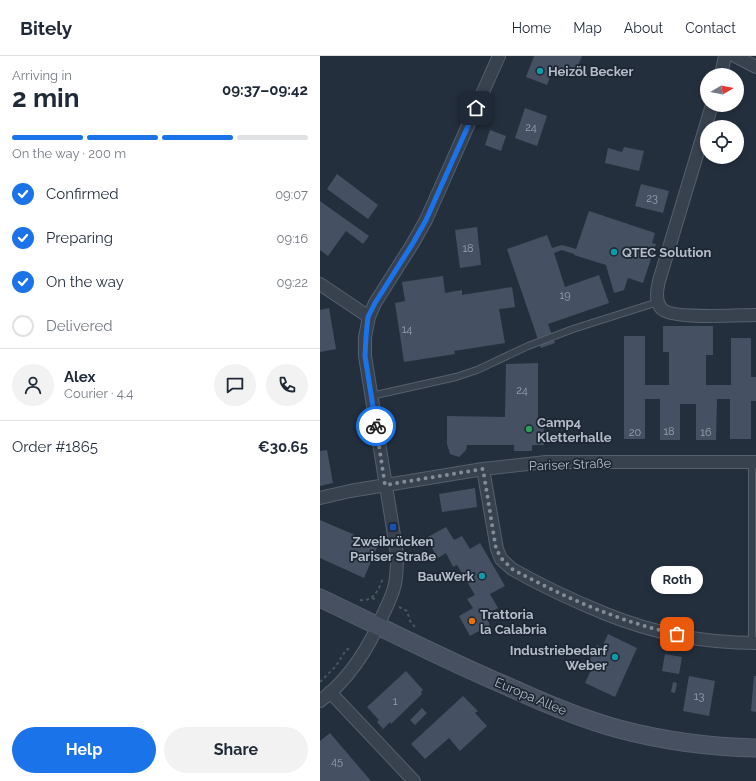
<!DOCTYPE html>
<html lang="en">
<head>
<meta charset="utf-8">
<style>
	:root { --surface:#fff; --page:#f2f2f3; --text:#1f2937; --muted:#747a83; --line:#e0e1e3; --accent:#1a73e8 }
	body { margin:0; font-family:Raleway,sans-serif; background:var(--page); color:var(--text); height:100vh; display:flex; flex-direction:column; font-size:15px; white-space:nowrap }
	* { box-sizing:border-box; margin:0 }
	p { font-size:13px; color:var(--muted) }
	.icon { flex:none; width:22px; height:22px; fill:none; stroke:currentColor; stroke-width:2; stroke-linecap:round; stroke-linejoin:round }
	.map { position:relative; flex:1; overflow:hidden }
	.side { display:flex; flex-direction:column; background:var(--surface); width:320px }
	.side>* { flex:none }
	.needle { width:26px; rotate:80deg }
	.tools { position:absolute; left:380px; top:12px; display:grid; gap:8px }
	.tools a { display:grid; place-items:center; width:44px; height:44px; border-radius:50%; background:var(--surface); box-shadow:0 2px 6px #0003; font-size:20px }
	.pin { position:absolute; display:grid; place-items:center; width:34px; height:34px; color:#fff; margin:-17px; border-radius:8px; box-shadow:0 2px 6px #0006 }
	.courier { position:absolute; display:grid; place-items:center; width:40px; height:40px; margin:-20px; border:3px solid #1a73e8; border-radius:50%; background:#fff; color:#222; box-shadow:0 1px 5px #0007 }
	.bubble { position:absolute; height:28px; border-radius:14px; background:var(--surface); box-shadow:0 2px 6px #0003; font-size:13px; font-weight:700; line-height:28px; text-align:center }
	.head em { font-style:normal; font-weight:700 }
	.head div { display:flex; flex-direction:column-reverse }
	.head { display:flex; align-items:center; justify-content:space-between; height:68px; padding:0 12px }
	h1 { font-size:26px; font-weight:700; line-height:30px }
	.bar { display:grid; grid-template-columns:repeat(4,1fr); gap:6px 4px; align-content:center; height:48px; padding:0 12px }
	.bar i { height:5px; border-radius:3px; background:var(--line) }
	.bar .on { background:var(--accent) }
	.bar p { grid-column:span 4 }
	.line { display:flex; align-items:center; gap:10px; padding:0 12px; border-top:1px solid var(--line) }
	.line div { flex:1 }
	.round { display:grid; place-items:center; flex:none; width:42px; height:42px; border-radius:21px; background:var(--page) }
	ol { padding:0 12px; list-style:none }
	li { display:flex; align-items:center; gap:12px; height:44px }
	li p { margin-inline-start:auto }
	li .icon { padding:4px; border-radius:50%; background:var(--accent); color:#fff; stroke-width:4 }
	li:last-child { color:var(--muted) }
	li i { width:22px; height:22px; border:2px solid var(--line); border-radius:50% }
	.primary-button { display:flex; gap:8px; margin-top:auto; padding:8px 12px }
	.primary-button a { flex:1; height:46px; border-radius:24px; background:var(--accent); color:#fff; font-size:16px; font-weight:700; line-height:46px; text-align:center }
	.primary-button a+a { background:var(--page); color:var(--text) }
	header { display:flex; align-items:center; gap:24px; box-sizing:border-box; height:56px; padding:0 20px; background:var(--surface); border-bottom:1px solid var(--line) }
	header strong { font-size:19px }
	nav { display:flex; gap:22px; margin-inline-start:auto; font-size:14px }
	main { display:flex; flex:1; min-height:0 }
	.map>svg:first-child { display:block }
	.building { fill:#455162 }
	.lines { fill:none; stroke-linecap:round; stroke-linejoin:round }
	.service-casing { stroke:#565f6c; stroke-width:8 }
	.minor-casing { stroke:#565f6c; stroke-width:14 }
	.secondary-casing { stroke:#565f6c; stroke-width:19 }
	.path { stroke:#44595c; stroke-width:2; stroke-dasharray:3 3; stroke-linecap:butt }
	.service { stroke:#38414e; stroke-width:6 }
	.minor { stroke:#38414e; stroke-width:12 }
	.secondary { stroke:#465061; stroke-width:17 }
	.done { stroke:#828b98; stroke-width:4; stroke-dasharray:0 7.2 }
	.route { stroke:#1a73e8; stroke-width:5 }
	.culture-dot { fill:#0f9aa8; stroke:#1d2633; stroke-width:1.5 }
	.leisure-dot { fill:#2e9e5b; stroke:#1d2633; stroke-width:1.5 }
	.transit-dot { fill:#1a4fb4; stroke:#1d2633; stroke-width:1.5 }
	.food-dot { fill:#e8710a; stroke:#1d2633; stroke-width:1.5 }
	.labels { text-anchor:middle; stroke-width:3.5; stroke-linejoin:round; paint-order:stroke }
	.number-label { font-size:11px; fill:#98a1af }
	.poi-label { font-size:13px; font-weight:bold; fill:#b4bcc9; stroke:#1d2633; text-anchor:start }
	.street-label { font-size:13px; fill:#b4bcc9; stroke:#1d2633 }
</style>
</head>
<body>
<header>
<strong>Bitely</strong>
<nav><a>Home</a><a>Map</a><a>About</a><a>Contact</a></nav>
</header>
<main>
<section class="side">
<div class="head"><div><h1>2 min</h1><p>Arriving in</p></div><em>09:37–09:42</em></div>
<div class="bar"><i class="on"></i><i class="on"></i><i class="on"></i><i></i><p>On the way · 200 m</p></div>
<ol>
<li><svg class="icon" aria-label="check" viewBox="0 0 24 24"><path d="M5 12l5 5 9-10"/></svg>Confirmed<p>09:07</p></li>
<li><svg class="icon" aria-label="check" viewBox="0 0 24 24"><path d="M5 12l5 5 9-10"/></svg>Preparing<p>09:16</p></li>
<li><svg class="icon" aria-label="check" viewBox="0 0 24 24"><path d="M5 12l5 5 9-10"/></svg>On the way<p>09:22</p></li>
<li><i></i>Delivered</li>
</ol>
<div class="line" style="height:72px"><a class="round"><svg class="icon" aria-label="person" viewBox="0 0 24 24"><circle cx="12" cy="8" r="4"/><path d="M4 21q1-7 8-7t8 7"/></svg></a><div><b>Alex</b><p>Courier · 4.4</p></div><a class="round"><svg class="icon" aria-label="chat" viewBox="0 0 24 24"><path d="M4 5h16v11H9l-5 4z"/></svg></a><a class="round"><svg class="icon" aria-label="phone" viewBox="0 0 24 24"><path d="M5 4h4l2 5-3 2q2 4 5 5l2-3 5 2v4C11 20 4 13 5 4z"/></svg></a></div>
<div class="line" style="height:52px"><div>Order #1865</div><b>€30.65</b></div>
<div class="primary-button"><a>Help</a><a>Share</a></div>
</section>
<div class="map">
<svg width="436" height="725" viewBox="0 0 436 725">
	<rect width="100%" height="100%" fill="#242f3e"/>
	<path class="building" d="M214,0H262L254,19L234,11L227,29L206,21Z
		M205,52L227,60L217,90L195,82Z
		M170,74L186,80L181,95L165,89Z
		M304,91L324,95L319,115L285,107L288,92L302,96Z
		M17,118L58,149L48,163L7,133Z
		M321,128L349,135L343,157L315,150Z
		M0,145L49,180L43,188L26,175L8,200L0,194Z
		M269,155L335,177L332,187L336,188L323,227L308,222L304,234L294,237L286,209L254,199V198L242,194L234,197L245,231L279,219L289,247L228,268L235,287L221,292L187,193L227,179L232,192L242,189L256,193Z
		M157,171L161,209L140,212L135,174Z
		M123,220L125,237L142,234V239L192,231L195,251L179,253L185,287L134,295L135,298L84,306L75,247L85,245L82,226Z
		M9,252L16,293L0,296V254Z
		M343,270H393V299H386V329H411V282H431V321H436V345H431V383H410V343H397L396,384H376V348H360V384H340V343H325V383H304V280H325V329H349V296H343Z
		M218,307V364H224V389H212V395H194V389H147L146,394L139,401L130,398L127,388V360L185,361L186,308Z
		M7,394L13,427L0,430V395Z
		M155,432L157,451L122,456L119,438Z
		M0,464L58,489L44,522L0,502Z
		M126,471L134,484L142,480L150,493L160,487L185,530L170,538L178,552L165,559L170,569L150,580L139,560L153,552L147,543L155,539L137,509L133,511L126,497L118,502L106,482Z
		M288,578L317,592L295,641L265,627L273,610L268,608L277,589L282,591Z
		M345,598L362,601L359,618L342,615Z
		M86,615L103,634L101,636L102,638L71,668L70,666L63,673L57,666L59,664L47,651Z
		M369,620L395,625L389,660L363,655Z
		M434,620H436V656L431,655Z
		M353,626L357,627L355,637L351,636Z
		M143,640L158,655L155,657L167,670L140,695L129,682L105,703L91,688Z
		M102,652L107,657L95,669L90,664Z
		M10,677L51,725H0V685Z"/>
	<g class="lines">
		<g class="service-casing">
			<path id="service" d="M51,340L136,321L157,314L208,290L253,273L338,246
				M432,587V406"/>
		</g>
		<g class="minor-casing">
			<path id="minor" d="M415,0L436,11
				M401,19L405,0
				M392,49L339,225C337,234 335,244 341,252C350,264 419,259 436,259
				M0,228L49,261
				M163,413L177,493L181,503L192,513C222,530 254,545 286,558C333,577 386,587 436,587
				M0,442L30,435L163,413L226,406H436
				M10,636L94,725
				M0,645C30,623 51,588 65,554C69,546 73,537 75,528C77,518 77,508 77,498L45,300V281L49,261L55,247L93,187L106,164L179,0"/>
		</g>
		<g class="secondary-casing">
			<path id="secondary" d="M0,542C63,572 125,604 189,631C224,647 261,663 299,673C344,685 390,691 436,692"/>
		</g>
		<path class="path" d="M52,542L58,544
			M40,544C54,546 59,533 63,522
			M79,551L87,555L90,565L95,571
			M0,626L16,610L26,594L28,593L31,594"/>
		<use href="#service" class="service"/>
		<use href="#minor" class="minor"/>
		<use href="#secondary" class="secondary"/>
	</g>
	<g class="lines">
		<path class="done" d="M56,370L65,429L163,413L176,493L182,503L192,513C244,541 299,566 357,578"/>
		<path class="route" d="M56,370L45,300L46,281L48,261L55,247L93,187L106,164L156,52"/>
	</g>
	<g class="culture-dot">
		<circle cx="220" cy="15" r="4"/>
		<circle cx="294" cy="196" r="4"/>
		<circle cx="162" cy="520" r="4"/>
		<circle cx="295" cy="601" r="4"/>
	</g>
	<circle class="leisure-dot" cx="209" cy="373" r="4"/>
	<rect class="transit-dot" x="69" y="467" width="8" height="8" rx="2"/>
	<circle class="food-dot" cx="152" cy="565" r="4"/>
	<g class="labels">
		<g class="number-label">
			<text x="211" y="75">24</text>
			<text x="332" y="146">23</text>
			<text x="148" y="196">18</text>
			<text x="245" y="243">19</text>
			<text x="87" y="277">14</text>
			<text x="202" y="338">24</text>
			<text x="349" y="379">18</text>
			<text x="315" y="380">20</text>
			<text x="386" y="380">16</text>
			<text x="379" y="644">13</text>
			<text x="75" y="649">1</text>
			<text x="17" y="709">45</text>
		</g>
		<g class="poi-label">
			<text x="228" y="20">Heizöl Becker</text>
			<text x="302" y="201">QTEC Solution</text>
			<text x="217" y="371">Camp4<tspan x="217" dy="15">Kletterhalle</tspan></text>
			<text x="73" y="490" text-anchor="middle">Zweibrücken<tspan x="73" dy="15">Pariser Straße</tspan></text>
			<text x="154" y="525" text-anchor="end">BauWerk</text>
			<text x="160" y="563">Trattoria<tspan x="160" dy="15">la Calabria</tspan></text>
			<text x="287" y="599" text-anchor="end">Industriebedarf<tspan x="287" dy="15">Weber</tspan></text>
		</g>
		<g class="street-label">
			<text transform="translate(250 408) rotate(-2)" y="5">Pariser Straße</text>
			<text transform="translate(211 640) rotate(23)" y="5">Europa Allee</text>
		</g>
	</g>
</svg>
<div class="tools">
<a><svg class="needle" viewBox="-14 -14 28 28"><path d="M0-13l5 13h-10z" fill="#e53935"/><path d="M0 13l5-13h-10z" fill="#747a83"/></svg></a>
<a><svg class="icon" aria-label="locate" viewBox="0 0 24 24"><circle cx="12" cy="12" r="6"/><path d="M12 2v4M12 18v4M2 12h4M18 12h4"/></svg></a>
</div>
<div class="pin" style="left:357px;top:578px;background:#ea580c"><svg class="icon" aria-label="bag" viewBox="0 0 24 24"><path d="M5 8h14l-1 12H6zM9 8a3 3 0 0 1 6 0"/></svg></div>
<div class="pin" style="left:156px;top:52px;background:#1f2937"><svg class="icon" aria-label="home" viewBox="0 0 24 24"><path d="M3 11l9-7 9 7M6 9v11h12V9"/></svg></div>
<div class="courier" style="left:56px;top:370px"><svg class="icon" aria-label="bike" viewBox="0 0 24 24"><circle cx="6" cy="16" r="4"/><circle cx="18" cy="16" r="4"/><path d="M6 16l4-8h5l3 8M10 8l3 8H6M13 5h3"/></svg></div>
<div class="bubble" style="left:331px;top:510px;width:52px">Roth</div>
</div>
</main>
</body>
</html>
